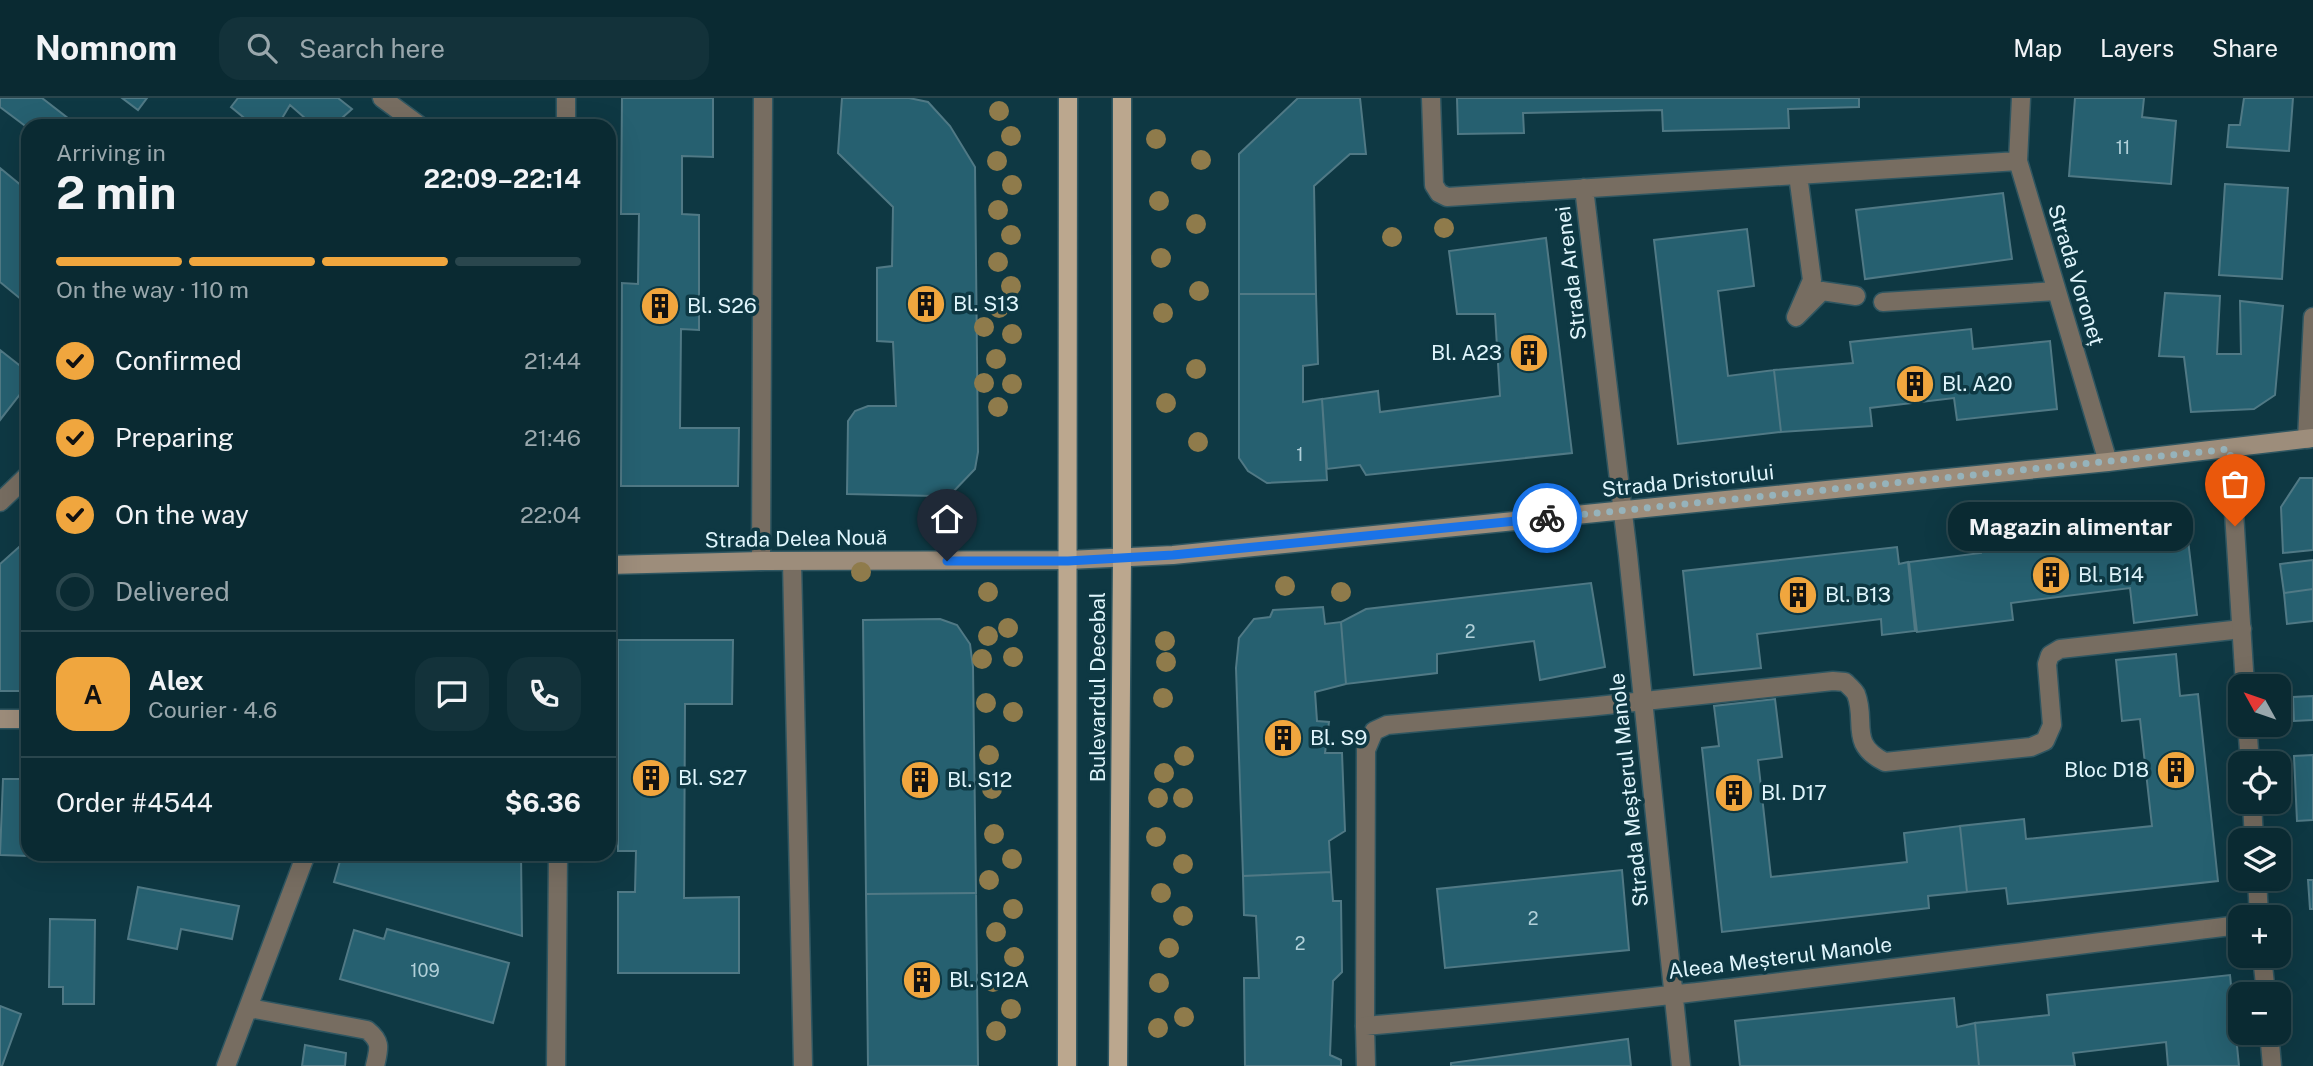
<!DOCTYPE html>
<html lang="en">
<head>
<meta charset="utf-8">
<style>
	:root { --surface:#0a2a32; --page:#13323a; --text:#f1f3f6; --muted:#99a7ac; --line:#2a464d; --accent:#f0a63e }
	body { margin:0; font-family:"Public Sans",sans-serif; background:var(--page); color:var(--text); height:100vh; display:flex; flex-direction:column; font-size:26px; white-space:nowrap }
	* { box-sizing:border-box; margin:0 }
	p { font-size:23px; color:var(--muted) }
	.icon { flex:none; width:38px; height:38px; fill:none; stroke:currentColor; stroke-width:2; stroke-linecap:round; stroke-linejoin:round }
	.map { position:relative; flex:1; overflow:hidden }
	.sheet { position:absolute; left:21px; top:21px; width:595px; height:742px; display:flex; flex-direction:column; background:var(--surface); border-radius:21px; box-shadow:0 7px 28px #0002,0 0 0 2px var(--line) }
	.sheet>* { flex:none }
	.needle { width:46px; rotate:310deg }
	.fabs { position:absolute; left:2228px; top:576px; display:grid; gap:14px }
	.fabs a { display:grid; place-items:center; width:63px; height:63px; border-radius:14px; background:var(--surface); box-shadow:0 7px 28px #0002,0 0 0 2px var(--line); font-size:35px }
	.pin { position:absolute; display:grid; place-items:center; width:60px; height:60px; color:#fff; margin:-72px -30px; border-radius:50% 50% 50% 0; rotate:-45deg; box-shadow:0 0 7px #0007 }
	.pin .icon { rotate:45deg }
	.courier { position:absolute; display:grid; place-items:center; width:70px; height:70px; margin:-35px; border:5px solid #1a73e8; border-radius:50%; background:#fff; color:#222; box-shadow:0 2px 9px #0007 }
	.bubble { position:absolute; height:49px; border-radius:21px; background:var(--surface); box-shadow:0 7px 28px #0002,0 0 0 2px var(--line); font-size:23px; font-weight:700; line-height:49px; text-align:center }
	.overview em { font-style:normal; font-weight:700 }
	.overview div { display:flex; flex-direction:column-reverse }
	.overview { display:flex; align-items:center; justify-content:space-between; height:119px; padding:0 35px }
	h1 { font-size:46px; font-weight:700; line-height:52px }
	.bar { display:grid; grid-template-columns:repeat(4,1fr); gap:10px 7px; align-content:center; height:84px; padding:0 35px }
	.bar i { height:9px; border-radius:5px; background:var(--line) }
	.bar .selected { background:var(--accent) }
	.bar p { grid-column:span 4 }
	.line { display:flex; align-items:center; gap:18px; padding:0 35px; border-top:2px solid var(--line) }
	.line div { flex:1 }
	.round { display:grid; place-items:center; flex:none; width:74px; height:74px; border-radius:21px; background:var(--page) }
	ol { padding:0 35px; list-style:none }
	li { display:flex; align-items:center; gap:21px; height:77px }
	li p { margin-inline-start:auto }
	li .icon { padding:7px; border-radius:50%; background:var(--accent); color:#111; stroke-width:4 }
	li:last-child { color:var(--muted) }
	li i { width:38px; height:38px; border:4px solid var(--line); border-radius:50% }
	header { display:flex; align-items:center; gap:42px; box-sizing:border-box; height:98px; padding:0 35px; background:var(--surface); border-bottom:2px solid var(--line) }
	header strong { font-size:33px }
	nav { display:flex; gap:38px; margin-inline-start:auto; font-size:24px }
	.search { width:490px; height:63px; background:var(--page); display:flex; align-items:center; gap:18px; box-sizing:border-box; padding:0 24px; border-radius:21px; color:var(--muted); font-size:26px }
	.map>svg:first-child { display:block }
	.building { fill:#266070; stroke:#507985; stroke-width:2 }
	.lines { fill:none; stroke-linecap:round; stroke-linejoin:round }
	.lane-casing { stroke:#2f5661; stroke-width:21 }
	.street-casing { stroke:#2f5661; stroke-width:21 }
	.secondary-casing { stroke:#2f5661; stroke-width:21 }
	.primary-casing { stroke:#2f5661; stroke-width:21 }
	.lane { stroke:#776d61; stroke-width:18 }
	.street { stroke:#776d61; stroke-width:18 }
	.secondary { stroke:#9d8d7b; stroke-width:18 }
	.primary { stroke:#bba78e; stroke-width:18 }
	.tree { fill:#8f7b4b }
	.done { stroke:#96b3bb; stroke-width:7; stroke-dasharray:0 12.6 }
	.route { stroke:#1a73e8; stroke-width:9 }
	.labels { text-anchor:middle; stroke-width:7; stroke-linejoin:round; paint-order:stroke }
	.number-label { font-size:18px; fill:#b1d0d9 }
	.street-label { font-size:21px; fill:#dff5fc; stroke:#0e3843 }
	.poi-label { font-size:21px; fill:#dff5fc; stroke:#0e3843; text-anchor:start }
</style>
</head>
<body>
<header>
<strong>Nomnom</strong>
<div class="search"><svg class="icon" aria-label="search" viewBox="0 0 24 24"><circle cx="10" cy="10" r="6"/><path d="M15 15l6 6"/></svg>Search here</div>
<nav><a>Map</a><a>Layers</a><a>Share</a></nav>
</header>
<div class="map">
<svg width="2313" height="968" viewBox="0 0 2313 968">
	<rect width="100%" height="100%" fill="#0e3843"/>
	<path class="building" d="M0,0H42L69,21L63,28H28V30L0,9Z
		M122,0H147L138,12Z
		M238,0H338L352,11L333,28H314L290,7L281,22L288,28H254L231,9Z
		M622,0H713V59L682,58V116L699,117V232L681,231L680,330H739L738,388H621L622,185L638,186L639,116H621Z
		M842,0H909L928,4L950,28L975,69L978,354L975,371L952,395L934,398L847,396L848,323L855,313L868,308H896L893,244L877,243V170L892,168L893,109L838,55Z
		M1298,0H1360L1366,56H1350L1314,88L1316,196H1239V56Z
		M1457,0H1859V9L1788,11L1789,30L1663,33L1662,12L1523,15L1524,35L1458,36Z
		M2075,0H2144L2142,19L2176,23L2171,86L2069,78Z
		M2244,0H2293L2289,53L2227,49L2229,27H2240Z
		M0,70L28,93V207L0,184Z
		M2225,86L2288,90L2282,181L2219,177Z
		M2003,95L2012,161L1865,181L1856,112Z
		M1747,131L1754,188L1718,193L1728,278L1774,272L1781,334L1678,346L1654,142Z
		M1546,140L1572,355L1366,377L1360,367L1327,371L1322,301L1378,293L1380,314L1500,298L1495,216H1457L1449,153Z
		M2165,195L2220,198L2217,256H2241L2240,203L2283,208L2275,297L2254,311L2191,314L2184,259L2159,258Z
		M1239,196H1316L1318,266L1303,268V304L1322,301L1327,382L1267,385L1248,373L1239,360Z
		M1971,231L1973,251L2050,243L2057,311L1957,322L1954,300L1870,310L1872,328L1781,334L1774,272L1853,265L1850,244Z
		M0,252L28,274V286L0,322Z
		M2300,380H2313V452L2283,455L2281,409Z
		M2185,417L2197,517L2134,525L2130,490L2011,505L2013,522L1917,534L1909,464L1981,455L1980,443Z
		M28,441V593H0V466Z
		M1897,449L1899,466L1908,464L1915,533L1882,537L1881,521L1757,536L1761,570L1694,577L1683,473Z
		M2313,462V491L2284,495L2280,466Z
		M1591,485L1605,569L1540,582L1534,543L1437,556V575L1346,586L1341,524L1366,511Z
		M2313,491V523L2287,526L2284,495Z
		M1323,509L1325,526L1341,524L1346,586L1315,594L1317,623L1329,624L1325,655H1342L1345,733L1329,743L1331,774L1243,778L1236,570L1239,540L1254,521L1270,519L1273,512Z
		M940,521L957,527L970,546L973,569L976,795L866,796L863,522Z
		M618,542H733L732,606H685L684,800L739,799V875H618V794H635L636,753H618Z
		M2176,556L2180,598L2198,596L2218,783L2008,806L2006,790L1967,794L1960,728L2024,721L2026,741L2152,728L2140,621L2122,623L2116,562Z
		M2313,598V622L2294,623L2293,599Z
		M1775,601L1782,659L1758,662L1771,779L1907,764L1904,735L1960,728L1967,794L1928,798L1929,810L1722,834L1702,650L1719,648L1714,608Z
		M2313,657V722L2297,723L2294,658Z
		M3,681H28L29,758L0,757Z
		M145,756H205V760Z
		M342,756H521L522,838L334,784Z
		M1622,772L1629,852L1445,870L1437,791Z
		M1331,774L1333,803H1341L1342,874L1333,883L1330,957L1341,962V968H1245L1244,880H1259L1256,818L1244,817L1243,778Z
		M2308,782H2313V811H2310Z
		M138,789L239,808L232,841L181,831L177,851L128,841Z
		M976,795L978,968H868L866,796Z
		M50,821L95,822L94,906H63V889H49Z
		M387,831L509,865L493,925L340,881L354,832L384,841Z
		M2230,877L2239,968H2168L2166,944L2073,955L2075,968H1979L1975,925L2049,917L2047,897Z
		M1954,900L1957,929L1975,925L1979,968H1740L1735,923Z
		M0,908L21,916L2,968H0Z
		M1628,941L1631,968H1451V965Z
		M305,947L346,955L345,968H302Z"/>
	<g class="lines">
		<g class="lane-casing">
			<path id="lane" d="M761,463L763,0
				M792,464L803,968
				M1365,928L1366,652L1374,633L1387,627L1588,609L1833,583L1845,584C1848,587 1854,592 1856,596C1867,624 1848,646 1885,664L2031,649L2045,643L2052,627L2047,566L2050,557L2060,551L2242,531"/>
		</g>
		<g class="street-casing">
			<path id="street" d="M382,0L420,28
				M566,0V28
				M1431,0L1434,87L1439,95L1447,99L2018,63
				M2021,0L2018,63L2108,364
				M1798,77L1812,182L1796,219L1822,193L1856,198
				M1584,90L1628,457L1681,968
				M1883,204L2057,193
				M2307,341L2313,219
				M2230,351L2245,588
				M0,404L28,377
				M2247,626L2250,665
				M2252,704L2254,742
				M2257,780L2259,819
				M2262,858L2266,896
				M249,910L367,932C382,944 379,950 375,968
				M2269,934L2272,968
				M226,968L306,756
				M556,968L558,756
				M1366,968L1365,928C1658,903 1949,862 2240,827"/>
		</g>
		<g class="secondary-casing">
			<path id="secondary" d="M609,467L761,463L1068,462L1173,457L2108,364L2313,340
				M0,621H28"/>
		</g>
		<g class="primary-casing">
			<path id="primary" d="M1067,968L1068,0
				M1118,968L1122,461V0"/>
		</g>
		<use href="#lane" class="lane"/>
		<use href="#street" class="street"/>
		<use href="#secondary" class="secondary"/>
		<use href="#primary" class="primary"/>
	</g>
	<g class="tree">
		<circle cx="999" cy="13" r="10"/>
		<circle cx="1011" cy="38" r="10"/>
		<circle cx="1156" cy="41" r="10"/>
		<circle cx="1201" cy="62" r="10"/>
		<circle cx="997" cy="63" r="10"/>
		<circle cx="1012" cy="87" r="10"/>
		<circle cx="1159" cy="103" r="10"/>
		<circle cx="998" cy="112" r="10"/>
		<circle cx="1196" cy="126" r="10"/>
		<circle cx="1444" cy="130" r="10"/>
		<circle cx="1011" cy="137" r="10"/>
		<circle cx="1392" cy="139" r="10"/>
		<circle cx="1161" cy="160" r="10"/>
		<circle cx="998" cy="164" r="10"/>
		<circle cx="1011" cy="188" r="10"/>
		<circle cx="1199" cy="193" r="10"/>
		<circle cx="999" cy="210" r="10"/>
		<circle cx="1163" cy="215" r="10"/>
		<circle cx="984" cy="229" r="10"/>
		<circle cx="1012" cy="236" r="10"/>
		<circle cx="996" cy="261" r="10"/>
		<circle cx="1196" cy="271" r="10"/>
		<circle cx="984" cy="285" r="10"/>
		<circle cx="1012" cy="286" r="10"/>
		<circle cx="1166" cy="305" r="10"/>
		<circle cx="998" cy="309" r="10"/>
		<circle cx="1198" cy="344" r="10"/>
		<circle cx="861" cy="474" r="10"/>
		<circle cx="1285" cy="488" r="10"/>
		<circle cx="988" cy="494" r="10"/>
		<circle cx="1341" cy="494" r="10"/>
		<circle cx="1008" cy="530" r="10"/>
		<circle cx="988" cy="538" r="10"/>
		<circle cx="1165" cy="543" r="10"/>
		<circle cx="1013" cy="559" r="10"/>
		<circle cx="982" cy="561" r="10"/>
		<circle cx="1166" cy="564" r="10"/>
		<circle cx="1163" cy="600" r="10"/>
		<circle cx="986" cy="605" r="10"/>
		<circle cx="1013" cy="614" r="10"/>
		<circle cx="989" cy="657" r="10"/>
		<circle cx="1184" cy="658" r="10"/>
		<circle cx="1164" cy="675" r="10"/>
		<circle cx="992" cy="691" r="10"/>
		<circle cx="1158" cy="700" r="10"/>
		<circle cx="1183" cy="700" r="10"/>
		<circle cx="994" cy="736" r="10"/>
		<circle cx="1156" cy="739" r="10"/>
		<circle cx="1012" cy="761" r="10"/>
		<circle cx="1183" cy="766" r="10"/>
		<circle cx="989" cy="782" r="10"/>
		<circle cx="1161" cy="795" r="10"/>
		<circle cx="1013" cy="811" r="10"/>
		<circle cx="1183" cy="818" r="10"/>
		<circle cx="996" cy="834" r="10"/>
		<circle cx="1169" cy="850" r="10"/>
		<circle cx="1014" cy="859" r="10"/>
		<circle cx="993" cy="884" r="10"/>
		<circle cx="1159" cy="885" r="10"/>
		<circle cx="1011" cy="911" r="10"/>
		<circle cx="1184" cy="919" r="10"/>
		<circle cx="1158" cy="930" r="10"/>
		<circle cx="996" cy="933" r="10"/>
	</g>
	<g class="lines">
		<path class="done" d="M1547,420L2230,351L2235,428"/>
		<path class="route" d="M947,463H1068L1173,457L1547,420"/>
	</g>
	<defs>
		<g id="building-disc" transform="scale(2.0125)"><circle r="9.5" fill="#f0a63e" stroke="#0e3843"/><path d="M-4-6H4V6H1V3H-1V6H-4ZM-2.5-4.3h1.7v1.8h-1.7ZM.8-4.3h1.7v1.8H.8ZM-2.5-1h1.7V.8h-1.7ZM.8-1h1.7V.8H.8Z" fill="#111"/></g>
	</defs>
	<g fill-rule="evenodd">
		<use href="#building-disc" x="926" y="206"/>
		<use href="#building-disc" x="660" y="208"/>
		<use href="#building-disc" x="1529" y="255"/>
		<use href="#building-disc" x="1915" y="286"/>
		<use href="#building-disc" x="2051" y="477"/>
		<use href="#building-disc" x="1798" y="497"/>
		<use href="#building-disc" x="1283" y="640"/>
		<use href="#building-disc" x="2176" y="672"/>
		<use href="#building-disc" x="651" y="680"/>
		<use href="#building-disc" x="920" y="682"/>
		<use href="#building-disc" x="1734" y="695"/>
		<use href="#building-disc" x="922" y="882"/>
	</g>
	<g class="labels">
		<g class="number-label">
			<text x="2123" y="56">11</text>
			<text x="1300" y="363">1</text>
			<text x="1470" y="540">2</text>
			<text x="1533" y="827">2</text>
			<text x="1300" y="852">2</text>
			<text x="425" y="879">109</text>
		</g>
		<g class="street-label">
			<text transform="translate(1571 175) rotate(-97)" y="7">Strada Arenei</text>
			<text transform="translate(2076 177) rotate(73)" y="7">Strada Voroneț</text>
			<text transform="translate(1688 383) rotate(-6)" y="7">Strada Dristorului</text>
			<text transform="translate(796 441) rotate(-1)" y="7">Strada Delea Nouă</text>
			<text transform="translate(1098 589) rotate(-90)" y="7">Bulevardul Decebal</text>
			<text transform="translate(1629 692) rotate(-96)" y="7">Strada Meșterul Manole</text>
			<text transform="translate(1780 860) rotate(-7)" y="7">Aleea Meșterul Manole</text>
		</g>
		<g class="poi-label">
			<text x="953" y="213">Bl. S13</text>
			<text x="687" y="215">Bl. S26</text>
			<text x="1502" y="262" text-anchor="end">Bl. A23</text>
			<text x="1942" y="293">Bl. A20</text>
			<text x="2078" y="484">Bl. B14</text>
			<text x="1825" y="504">Bl. B13</text>
			<text x="1310" y="647">Bl. S9</text>
			<text x="2149" y="679" text-anchor="end">Bloc D18</text>
			<text x="678" y="687">Bl. S27</text>
			<text x="947" y="689">Bl. S12</text>
			<text x="1761" y="702">Bl. D17</text>
			<text x="949" y="889">Bl. S12A</text>
		</g>
	</g>
</svg>
<div class="fabs">
<a><svg class="needle" viewBox="-14 -14 28 28"><path d="M0-13l5 13h-10z" fill="#e53935"/><path d="M0 13l5-13h-10z" fill="#99a7ac"/></svg></a>
<a><svg class="icon" aria-label="locate" viewBox="0 0 24 24"><circle cx="12" cy="12" r="6"/><path d="M12 2v4M12 18v4M2 12h4M18 12h4"/></svg></a>
<a><svg class="icon" aria-label="layers" viewBox="0 0 24 24"><path d="M12 4l9 5-9 5-9-5zM3 14l9 5 9-5"/></svg></a>
<a>+</a>
<a>−</a>
</div>
<div class="pin" style="left:2235px;top:428px;background:#ea580c"><svg class="icon" aria-label="bag" viewBox="0 0 24 24"><path d="M5 8h14l-1 12H6zM9 8a3 3 0 0 1 6 0"/></svg></div>
<div class="pin" style="left:947px;top:463px;background:#1f2937"><svg class="icon" aria-label="home" viewBox="0 0 24 24"><path d="M3 11l9-7 9 7M6 9v11h12V9"/></svg></div>
<div class="courier" style="left:1547px;top:420px"><svg class="icon" aria-label="bike" viewBox="0 0 24 24"><circle cx="6" cy="16" r="4"/><circle cx="18" cy="16" r="4"/><path d="M6 16l4-8h5l3 8M10 8l3 8H6M13 5h3"/></svg></div>
<div class="bubble" style="left:1948px;top:404px;width:245px">Magazin alimentar</div>
<section class="sheet">
<div class="overview"><div><h1>2 min</h1><p>Arriving in</p></div><em>22:09–22:14</em></div>
<div class="bar"><i class="selected"></i><i class="selected"></i><i class="selected"></i><i></i><p>On the way · 110 m</p></div>
<ol>
<li><svg class="icon" aria-label="check" viewBox="0 0 24 24"><path d="M5 12l5 5 9-10"/></svg>Confirmed<p>21:44</p></li>
<li><svg class="icon" aria-label="check" viewBox="0 0 24 24"><path d="M5 12l5 5 9-10"/></svg>Preparing<p>21:46</p></li>
<li><svg class="icon" aria-label="check" viewBox="0 0 24 24"><path d="M5 12l5 5 9-10"/></svg>On the way<p>22:04</p></li>
<li><i></i>Delivered</li>
</ol>
<div class="line" style="height:126px"><b class="round" style="background:var(--accent);color:#111">A</b><div><b>Alex</b><p>Courier · 4.6</p></div><a class="round"><svg class="icon" aria-label="chat" viewBox="0 0 24 24"><path d="M4 5h16v11H9l-5 4z"/></svg></a><a class="round"><svg class="icon" aria-label="phone" viewBox="0 0 24 24"><path d="M5 4h4l2 5-3 2q2 4 5 5l2-3 5 2v4C11 20 4 13 5 4z"/></svg></a></div>
<div class="line" style="height:91px"><div>Order #4544</div><b>$6.36</b></div>
</section>
</div>
</body>
</html>
